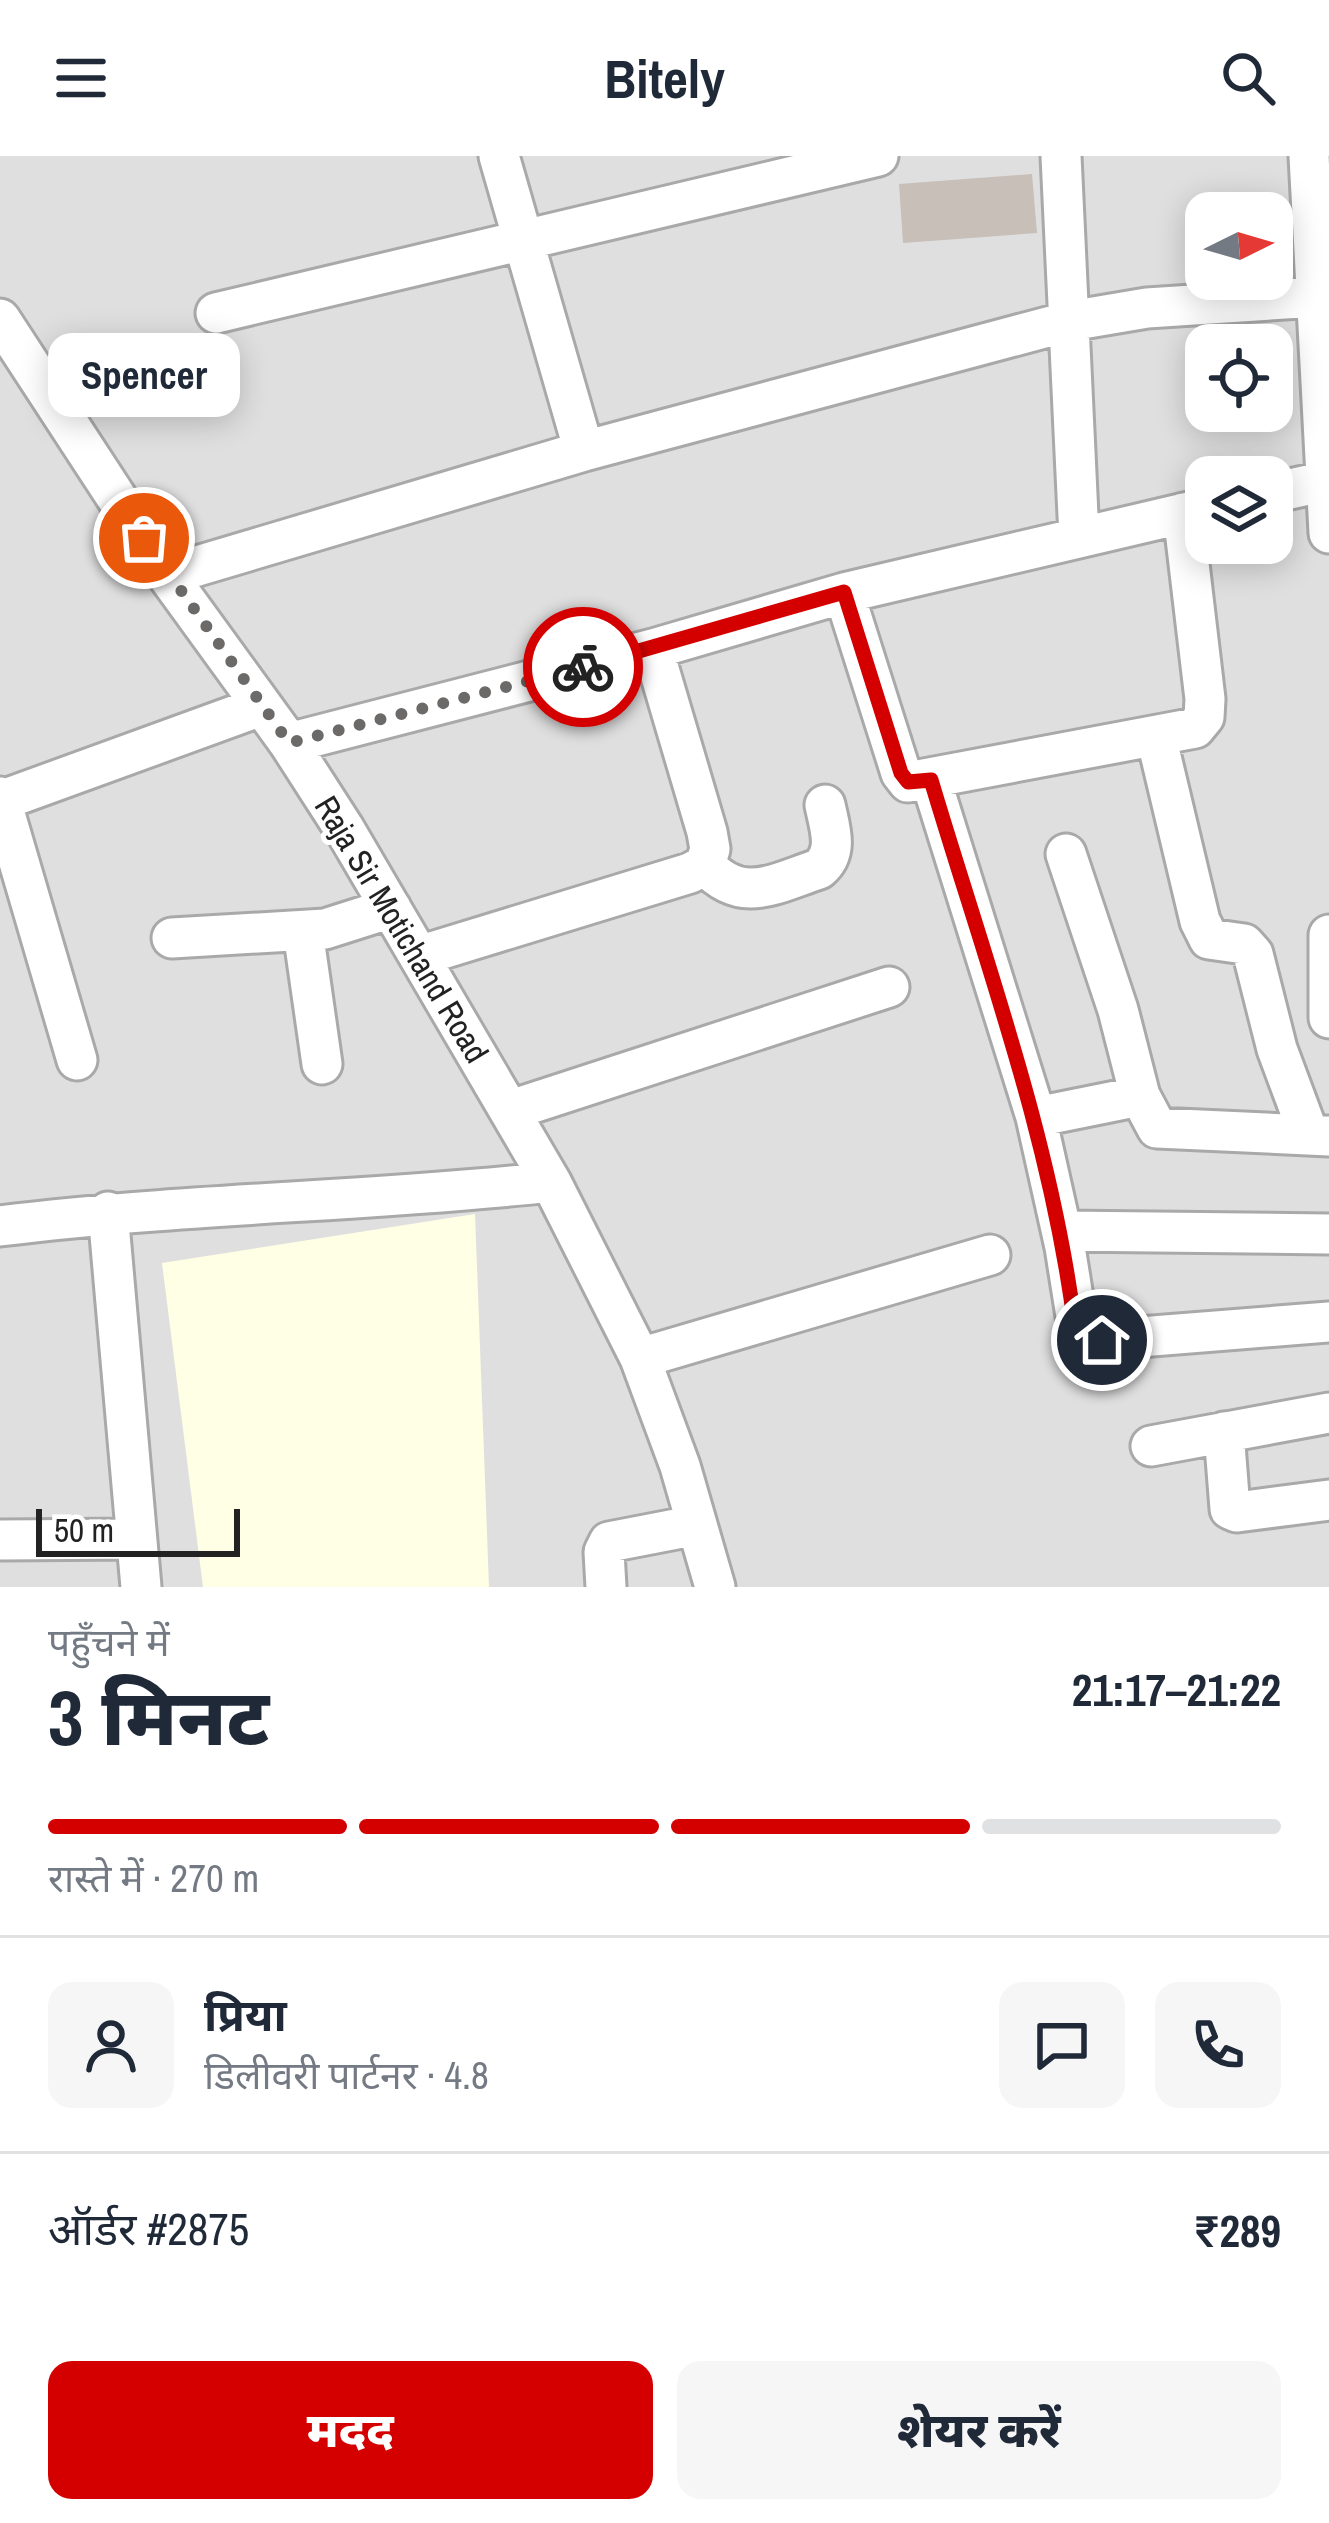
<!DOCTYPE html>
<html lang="hi">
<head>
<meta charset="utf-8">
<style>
	:root { --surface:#fff; --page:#f6f6f7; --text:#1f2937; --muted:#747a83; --line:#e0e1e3; --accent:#d40000 }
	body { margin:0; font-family:"Archivo Narrow","Noto Sans Devanagari",sans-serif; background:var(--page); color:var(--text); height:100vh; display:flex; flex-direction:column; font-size:45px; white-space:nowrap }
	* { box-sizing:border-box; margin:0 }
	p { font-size:39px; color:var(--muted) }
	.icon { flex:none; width:66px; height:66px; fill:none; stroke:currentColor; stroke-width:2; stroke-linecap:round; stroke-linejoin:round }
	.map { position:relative; height:1431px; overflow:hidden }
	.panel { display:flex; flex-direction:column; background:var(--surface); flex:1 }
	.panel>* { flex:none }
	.needle { width:78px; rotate:85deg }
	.tools { position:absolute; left:1185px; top:36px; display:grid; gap:24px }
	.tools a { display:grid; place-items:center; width:108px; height:108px; border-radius:24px; background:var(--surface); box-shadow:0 6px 30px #0003; font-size:60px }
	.scale { position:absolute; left:36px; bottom:30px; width:204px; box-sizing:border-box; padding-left:12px; border:6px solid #222; border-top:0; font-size:33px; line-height:42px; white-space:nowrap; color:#222; -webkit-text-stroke:9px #fff; paint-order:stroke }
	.pin { position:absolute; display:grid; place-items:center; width:102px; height:102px; color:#fff; margin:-51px; border:6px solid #fff; border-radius:50%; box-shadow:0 3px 12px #0007 }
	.courier { position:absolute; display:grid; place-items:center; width:120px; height:120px; margin:-60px; border:9px solid #d40000; border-radius:50%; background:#fff; color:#222; box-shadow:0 3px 15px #0007 }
	.bubble { position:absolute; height:84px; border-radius:24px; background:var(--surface); box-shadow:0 6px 30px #0003; font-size:39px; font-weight:800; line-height:84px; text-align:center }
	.overview em { font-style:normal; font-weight:800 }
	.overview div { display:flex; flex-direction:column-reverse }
	.overview { display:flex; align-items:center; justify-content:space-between; height:204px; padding:0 48px }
	h1 { font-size:78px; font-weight:800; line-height:90px }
	.bar { display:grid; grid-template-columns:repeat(4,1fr); gap:18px 12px; align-content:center; height:144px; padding:0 48px }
	.bar i { height:15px; border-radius:9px; background:var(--line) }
	.bar .on { background:var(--accent) }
	.bar p { grid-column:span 4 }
	.line { display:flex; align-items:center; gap:30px; padding:0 48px; border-top:3px solid var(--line) }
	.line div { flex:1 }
	.round { display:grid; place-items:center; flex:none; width:126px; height:126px; border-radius:24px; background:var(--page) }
	.cta { display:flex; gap:24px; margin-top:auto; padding:24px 48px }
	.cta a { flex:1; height:138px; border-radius:24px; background:var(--accent); color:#fff; font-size:48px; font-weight:800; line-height:138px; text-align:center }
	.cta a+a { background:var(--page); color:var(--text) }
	header { display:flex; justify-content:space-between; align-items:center; height:156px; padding:0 48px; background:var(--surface); font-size:54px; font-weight:800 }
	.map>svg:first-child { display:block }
	.residential { fill:#e0dfdf; fill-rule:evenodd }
	.education { fill:#ffffe5 }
	.building { fill:#c7bfb8 }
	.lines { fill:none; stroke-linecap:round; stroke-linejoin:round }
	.minor-casing { stroke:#a9a9a9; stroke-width:45 }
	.minor { stroke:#fff; stroke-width:39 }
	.done { stroke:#6b6a68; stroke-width:12; stroke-dasharray:0 21.6 }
	.route { stroke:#d40000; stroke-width:15 }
	.labels { text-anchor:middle; stroke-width:10; stroke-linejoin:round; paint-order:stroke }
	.street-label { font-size:33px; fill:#222; stroke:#fff }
</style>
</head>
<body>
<header><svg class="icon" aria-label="menu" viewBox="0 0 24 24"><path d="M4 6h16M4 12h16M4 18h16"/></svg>Bitely<svg class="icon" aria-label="search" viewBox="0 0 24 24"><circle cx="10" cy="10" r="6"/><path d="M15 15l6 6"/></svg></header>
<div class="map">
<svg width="1329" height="1431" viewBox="0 0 1329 1431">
	<rect width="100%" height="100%" fill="#f2efe9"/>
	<path class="residential" d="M0,0H1329V1431H0ZM1206,57H1272V123H1206ZM1206,189H1272V255H1206ZM1206,321H1272V387H1206Z"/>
	<path class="education" d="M475,1058L489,1431H203L162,1107Z"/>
	<path class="building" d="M1032,18L1037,77L903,87L899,28Z"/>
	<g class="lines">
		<g class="minor-casing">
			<path id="minor" d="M499,0L584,295
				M1061,0L1079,381
				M1309,0L1329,377
				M216,157L878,0
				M0,163L167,419L289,587L345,674L551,1026L640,1202L680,1310L715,1431
				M1272,337L1326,325
				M167,419L584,295L1070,165L1147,152L1317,141
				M844,437L901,617L908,626L1195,572L1204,561L1205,543L1183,357
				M1156,580L1200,765L1209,783L1244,788L1253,798L1277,893L1309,979
				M289,587L653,493L844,437L1206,352
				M931,624L1036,961L1065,1091L1079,1179L1102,1184L1329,1166
				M0,641L77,904
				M0,645L261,550
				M1066,698L1118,854L1140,940L1157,972L1329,980
				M705,709C742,749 773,728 819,713C839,696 830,673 825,649
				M303,775L322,908
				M1329,779V862
				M172,782L325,773L391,752
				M419,800L690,717L705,709L710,693L707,676L653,493
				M511,954L889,831
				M1036,961L1140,940
				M108,1056L141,1431
				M0,1070C183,1047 368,1046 551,1026
				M1062,1075L1329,1078
				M640,1202L990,1099
				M1224,1276L1230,1353L1237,1356L1329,1344
				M1151,1290L1329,1257
				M0,1384L136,1383
				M606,1431L604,1396L609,1386L697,1369"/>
		</g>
		<use href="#minor" class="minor"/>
	</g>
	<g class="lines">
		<path class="done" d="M144,382L289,587L583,511"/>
		<path class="route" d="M583,511L844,436L901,617L908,626L931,624C985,805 1051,982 1075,1171L1079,1179L1102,1184"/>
	</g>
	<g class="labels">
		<g class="street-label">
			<text transform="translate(402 773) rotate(59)" y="12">Raja Sir Motichand Road</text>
		</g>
	</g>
</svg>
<div class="tools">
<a><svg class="needle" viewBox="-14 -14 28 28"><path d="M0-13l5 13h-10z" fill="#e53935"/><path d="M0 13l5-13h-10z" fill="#747a83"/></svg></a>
<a><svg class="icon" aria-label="locate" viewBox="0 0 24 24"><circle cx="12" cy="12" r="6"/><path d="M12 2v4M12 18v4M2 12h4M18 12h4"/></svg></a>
<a><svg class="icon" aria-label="layers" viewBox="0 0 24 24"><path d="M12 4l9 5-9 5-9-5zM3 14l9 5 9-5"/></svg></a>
</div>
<div class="scale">50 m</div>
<div class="pin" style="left:144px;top:382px;background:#ea580c"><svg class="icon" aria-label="bag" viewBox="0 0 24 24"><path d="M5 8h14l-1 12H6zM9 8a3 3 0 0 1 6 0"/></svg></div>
<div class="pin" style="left:1102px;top:1184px;background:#1f2937"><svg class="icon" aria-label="home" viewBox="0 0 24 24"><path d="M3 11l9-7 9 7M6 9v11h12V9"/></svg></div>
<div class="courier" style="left:583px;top:511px"><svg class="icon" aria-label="bike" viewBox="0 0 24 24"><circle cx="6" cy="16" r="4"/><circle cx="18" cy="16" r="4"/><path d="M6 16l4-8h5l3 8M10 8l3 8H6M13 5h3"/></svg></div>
<div class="bubble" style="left:48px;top:177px;width:192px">Spencer</div>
</div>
<section class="panel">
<div class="overview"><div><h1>3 मिनट</h1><p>पहुँचने में</p></div><em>21:17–21:22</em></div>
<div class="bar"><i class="on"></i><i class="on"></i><i class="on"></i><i></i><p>रास्ते में · 270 m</p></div>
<div class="line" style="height:216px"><a class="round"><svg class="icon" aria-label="person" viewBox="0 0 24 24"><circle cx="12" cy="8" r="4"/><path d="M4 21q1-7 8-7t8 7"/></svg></a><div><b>प्रिया</b><p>डिलीवरी पार्टनर · 4.8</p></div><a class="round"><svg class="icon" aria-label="chat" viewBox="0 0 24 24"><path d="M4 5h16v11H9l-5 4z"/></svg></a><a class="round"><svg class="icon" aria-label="phone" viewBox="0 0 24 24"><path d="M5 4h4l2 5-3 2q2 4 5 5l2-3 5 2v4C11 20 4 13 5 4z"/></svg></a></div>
<div class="line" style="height:156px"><div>ऑर्डर #2875</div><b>₹289</b></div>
<div class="cta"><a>मदद</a><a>शेयर करें</a></div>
</section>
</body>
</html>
